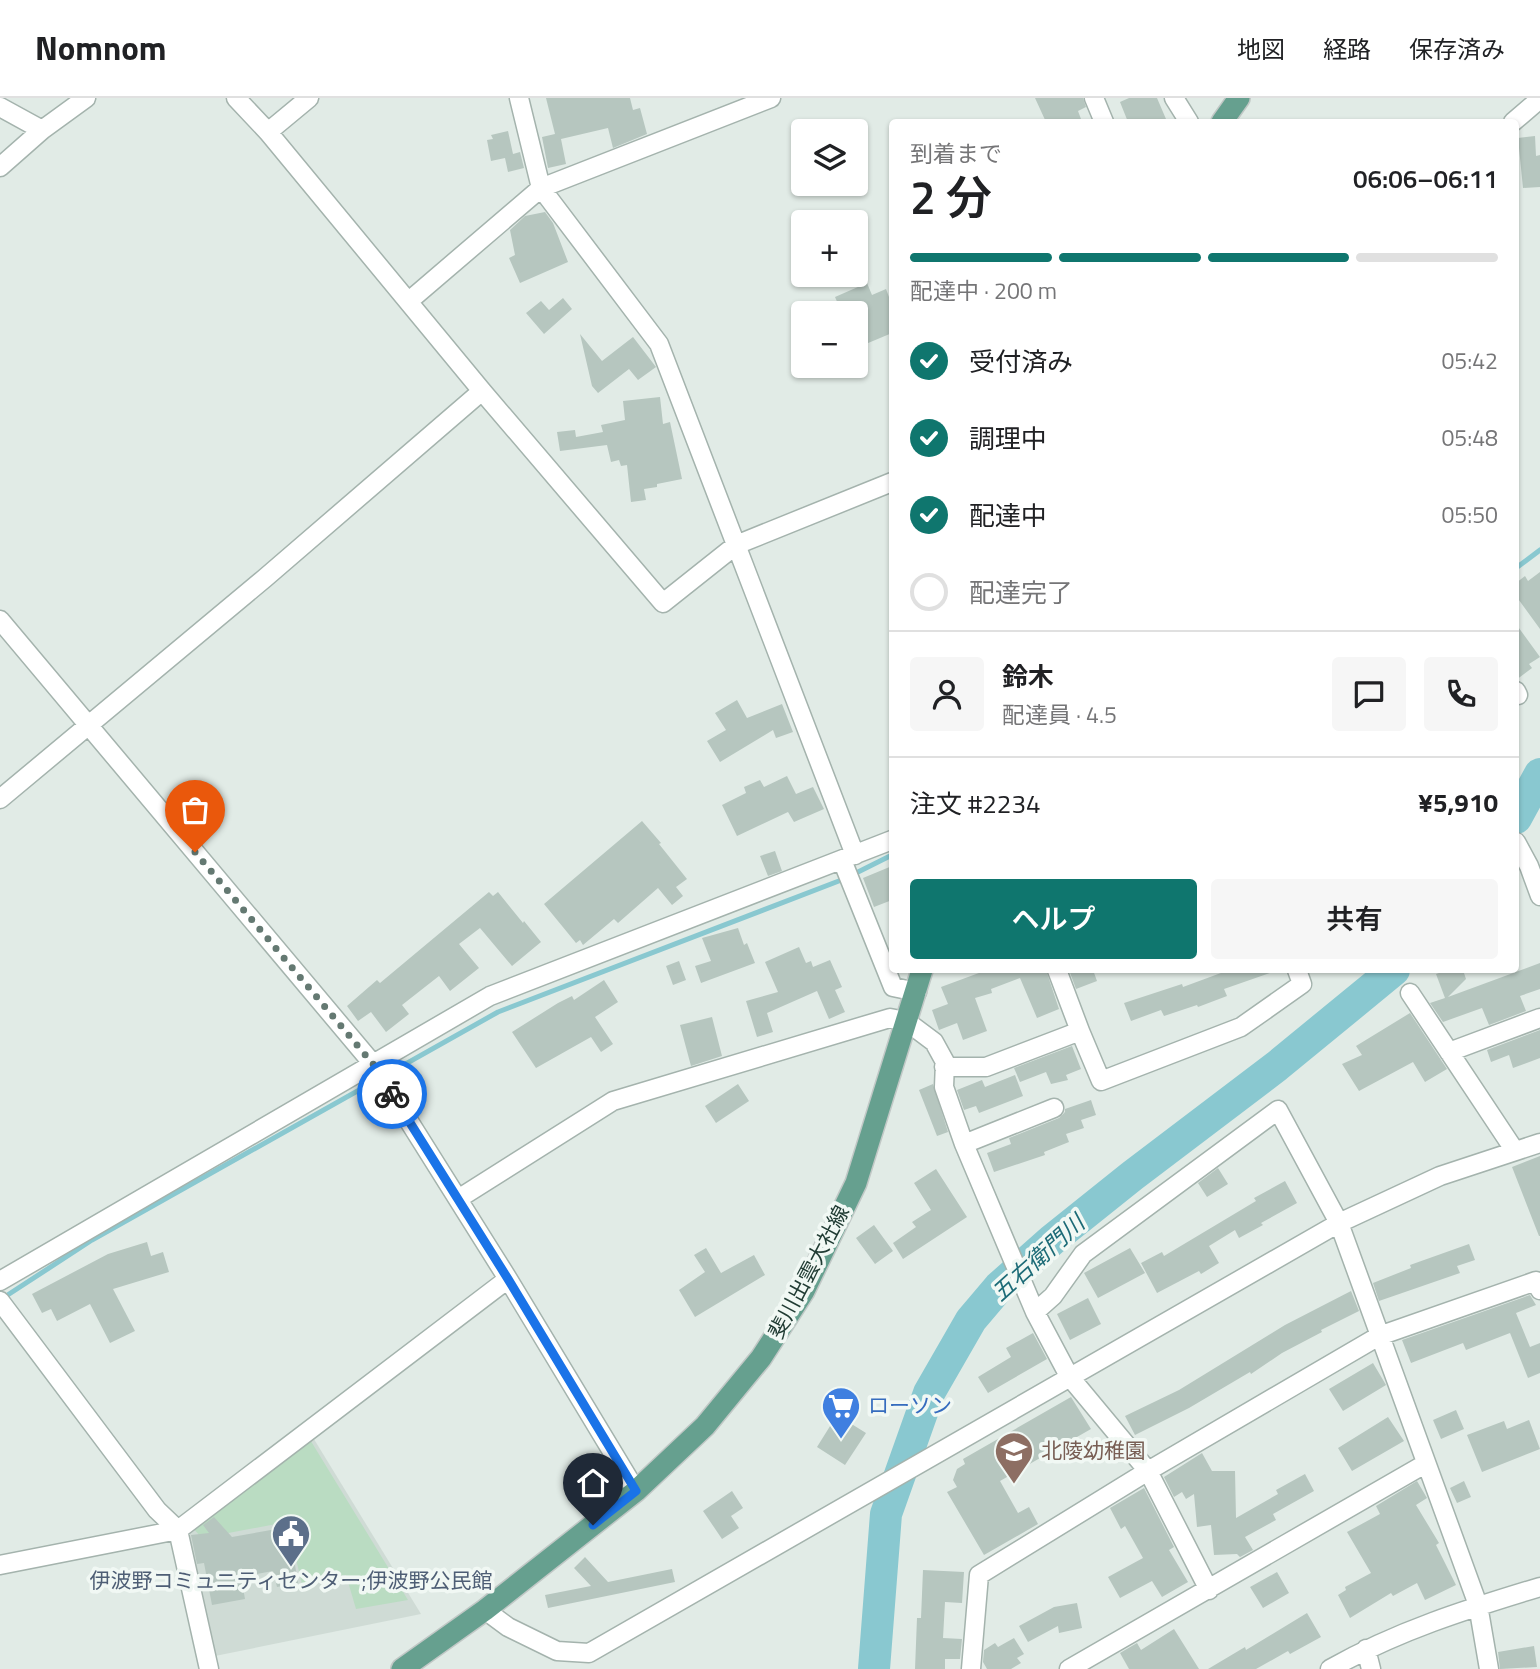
<!DOCTYPE html>
<html lang="ja">
<head>
<meta charset="utf-8">
<style>
	:root { --surface:#fff; --page:#f6f6f6; --text:#202124; --muted:#757577; --line:#e0e0e0; --accent:#0f766e }
	body { margin:0; font-family:"Titillium Web","Noto Sans JP",sans-serif; background:var(--page); color:var(--text); height:100vh; display:flex; flex-direction:column; font-size:26px; white-space:nowrap }
	* { box-sizing:border-box; margin:0 }
	p { font-size:23px; color:var(--muted) }
	.icon { flex:none; width:38px; height:38px; fill:none; stroke:currentColor; stroke-width:2; stroke-linecap:round; stroke-linejoin:round }
	.map { position:relative; flex:1; overflow:hidden }
	.details { position:absolute; left:889px; top:21px; width:630px; height:854px; display:flex; flex-direction:column; background:var(--surface); border-radius:7px; box-shadow:0 2px 5px #0004 }
	.details>* { flex:none }
	.tools { position:absolute; left:791px; top:21px; display:grid; gap:14px }
	.tools a { display:grid; place-items:center; width:77px; height:77px; border-radius:7px; background:var(--surface); box-shadow:0 2px 5px #0004; font-size:35px }
	.pin { position:absolute; display:grid; place-items:center; width:60px; height:60px; color:#fff; margin:-72px -30px; border-radius:50% 50% 50% 0; rotate:-45deg; box-shadow:0 0 7px #0007 }
	.pin .icon { rotate:45deg }
	.courier { position:absolute; display:grid; place-items:center; width:70px; height:70px; margin:-35px; border:5px solid #1a73e8; border-radius:50%; background:#fff; color:#222; box-shadow:0 2px 9px #0007 }
	.headline em { font-style:normal; font-weight:600 }
	.headline div { display:flex; flex-direction:column-reverse }
	.headline { display:flex; align-items:center; justify-content:space-between; height:119px; padding:0 21px }
	h1 { font-size:46px; font-weight:600; line-height:52px }
	.bar { display:grid; grid-template-columns:repeat(4,1fr); gap:10px 7px; align-content:center; height:84px; padding:0 21px }
	.bar i { height:9px; border-radius:5px; background:var(--line) }
	.bar .selected { background:var(--accent) }
	.bar p { grid-column:span 4 }
	.line { display:flex; align-items:center; gap:18px; padding:0 21px; border-top:2px solid var(--line) }
	.line div { flex:1 }
	.round { display:grid; place-items:center; flex:none; width:74px; height:74px; border-radius:7px; background:var(--page) }
	ol { padding:0 21px; list-style:none }
	li { display:flex; align-items:center; gap:21px; height:77px }
	li p { margin-inline-start:auto }
	li .icon { padding:7px; border-radius:50%; background:var(--accent); color:#fff; stroke-width:4 }
	li:last-child { color:var(--muted) }
	li i { width:38px; height:38px; border:4px solid var(--line); border-radius:50% }
	.button { display:flex; gap:14px; margin-top:auto; padding:14px 21px }
	.button a { flex:1; height:80px; border-radius:7px; background:var(--accent); color:#fff; font-size:28px; font-weight:600; line-height:80px; text-align:center }
	.button a+a { background:var(--page); color:var(--text) }
	header { display:flex; align-items:center; gap:42px; box-sizing:border-box; height:98px; padding:0 35px; background:var(--surface); border-bottom:2px solid var(--line) }
	header strong { font-size:33px }
	nav { display:flex; gap:38px; margin-inline-start:auto; font-size:24px }
	.map>svg:first-child { display:block }
	.built { fill:#cfdbd5 }
	.green { fill:#badcc2 }
	.lines { fill:none; stroke-linecap:round; stroke-linejoin:round }
	.stream { stroke:#89c8d0; stroke-width:5 }
	.river { stroke:#89c8d0; stroke-width:32 }
	.building { fill:#b6c6bf }
	.minor-casing { stroke:#a4b3ad; stroke-width:21 }
	.major-casing { stroke:#c1c8c6; stroke-width:24 }
	.minor { stroke:#fff; stroke-width:18 }
	.major { stroke:#66a08f; stroke-width:21 }
	.done { stroke:#647972; stroke-width:7; stroke-dasharray:0 12.6 }
	.route { stroke:#1a73e8; stroke-width:9 }
	.labels { text-anchor:middle; stroke-width:7; stroke-linejoin:round; paint-order:stroke }
	.street-label { font-size:21px; fill:#213c34; stroke:#f1f8f4 }
	.shop-label { font-size:21px; fill:#366cbe; stroke:#f1f8f4; text-anchor:start }
	.education-label { font-size:21px; fill:#785e54; stroke:#f1f8f4; text-anchor:start }
	.service-label { font-size:21px; fill:#4e5e75; stroke:#f1f8f4 }
	.water-label { font-size:23px; font-style:italic; fill:#1c6b77; stroke:#f1f8f4 }
</style>
</head>
<body>
<header>
<strong>Nomnom</strong>
<nav><a>地図</a><a>経路</a><a>保存済み</a></nav>
</header>
<div class="map">
<svg width="1540" height="1571" viewBox="0 0 1540 1571">
	<rect width="100%" height="100%" fill="#e1ebe6"/>
	<path class="built" d="M309,1333L421,1516L215,1558L182,1430Z"/>
	<path class="green" d="M309,1340L408,1502L356,1511L346,1477L302,1486L287,1424L202,1440L190,1427Z"/>
	<g class="lines">
		<path class="stream" d="M1516,470L1540,452
			M3,1200L92,1142L498,914L844,781L892,757"/>
		<path class="river" d="M1516,720L1540,676
			M874,1571L886,1416L929,1295L971,1222L999,1189L1052,1142L1132,1078L1277,968L1394,872"/>
	</g>
	<path class="building" d="M546,0H630L633,12L640,10L647,36L613,50L608,30L561,41L566,66L548,70L542,39L555,36Z
		M1035,0H1083L1086,9L1078,13L1081,21L1074,24H1046Z
		M1129,0H1157L1166,21L1157,24H1128L1120,4Z
		M508,33L513,56L520,54L524,70L508,74L505,60L491,63L487,42L493,41L491,37Z
		M1535,38L1536,58L1540,57V89L1523,90L1518,40Z
		M545,114L553,125L568,164L520,185L509,160L515,157L510,132L525,118Z
		M867,185L872,197L886,191L892,207V235L861,248L856,235V215H842L835,199Z
		M563,200L572,211L544,236L526,215L541,203L549,212Z
		M580,236L602,263L633,239L656,269L638,282L629,271L598,295L592,288Z
		M660,299L663,326L670,324L682,381L657,386V389L644,391L646,402L631,404L627,367L621,368L619,362L611,364L607,347L560,353L557,334L575,332L576,339L603,334L601,327L625,322L623,303Z
		M1540,474V531L1516,498V485L1525,478L1528,483Z
		M1516,526L1540,559L1529,566L1532,570L1516,582Z
		M737,602L747,620L782,606L793,634L776,640L773,632L720,664L707,643L726,632L715,615Z
		M787,678L796,696L813,689L824,711L794,724L788,714L737,738L722,707L746,695L744,689L760,682L764,689Z
		M642,723L661,745L659,746L687,781L676,789L683,798L672,807L658,790L618,825L614,821L583,847L580,842L576,845L544,806Z
		M775,753L782,773L768,778L760,758Z
		M892,768V802L874,809L863,780Z
		M489,794L493,798L498,794L523,825L524,823L541,844L512,868L480,830L459,846L479,870L450,893L439,878L402,907L409,916L386,934L371,914L358,923L347,908L377,882L380,885Z
		M738,830L744,847L747,845L755,865L701,885L695,868L711,863L702,840Z
		M799,849L806,865L811,863L813,869L830,862L842,889L835,892L845,914L829,921L817,893L767,915L773,934L757,939L746,903L778,894L765,864Z
		M679,863L686,882L673,887L666,868Z
		M1540,865V891L1520,898L1526,913L1489,927L1482,910L1443,924L1430,905L1445,900L1436,876L1448,872H1463L1466,881L1448,899Z
		M987,872H1046L1059,911L1037,920L1020,880L991,891L992,895L975,900L987,933L963,942L957,925L939,932L932,912L948,906L941,889Z
		M1069,872H1093L1097,883L1076,891Z
		M1229,872H1273V874L1224,891L1227,898L1198,909L1197,907L1164,918L1161,912L1131,923L1124,905L1182,886L1183,889Z
		M604,882L618,904L595,919L613,946L601,954L591,939L536,970L512,934L558,905L572,898L574,902Z
		M1410,915L1447,971L1425,984L1413,964L1359,993L1342,966L1362,957L1356,948Z
		M712,919L722,958L691,968L680,927Z
		M1540,932V960L1513,970L1509,957L1491,964L1487,952Z
		M1072,948L1081,971L1066,977L1068,982L1051,986L1046,974L1020,984L1014,970Z
		M1015,977L1023,998L979,1015L976,1008L964,1012L957,992L982,982L985,989Z
		M738,986L749,1003L716,1025L705,1008Z
		M933,986L948,1034L937,1038L919,992Z
		M1091,1002L1096,1017L1081,1022L1084,1030L1066,1036L1069,1044L1044,1054L1045,1057L994,1074L987,1055L1011,1046L1009,1040L1059,1020L1065,1014V1011Z
		M1540,1058V1138H1539L1512,1069Z
		M1218,1070L1228,1086L1207,1099L1198,1085Z
		M936,1071L967,1119L903,1161L893,1145L916,1129L912,1124L931,1112L914,1085Z
		M1285,1083L1297,1105L1261,1125L1263,1127L1239,1140L1235,1132L1209,1148L1219,1165L1201,1176L1199,1173L1157,1195L1141,1165L1162,1154L1164,1158L1256,1103L1254,1100Z
		M874,1127L893,1153L875,1166L856,1140Z
		M147,1144L151,1158L163,1154L169,1174L113,1191L135,1233L110,1245L90,1206L57,1223L51,1211L42,1215L32,1196L108,1156Z
		M1469,1146L1475,1162L1457,1168L1460,1175L1379,1203L1373,1185L1411,1170L1410,1167Z
		M706,1150L721,1175L754,1157L765,1177L695,1219L679,1192L705,1174L694,1157Z
		M1130,1150L1145,1175L1098,1200L1084,1175Z
		M1351,1193L1359,1213L1321,1232L1322,1234L1282,1255L1251,1276L1250,1274L1189,1310L1135,1337L1125,1318L1179,1292L1285,1227Z
		M1530,1197L1536,1207L1516,1215L1530,1249L1540,1245V1275L1528,1280L1510,1235L1466,1252L1463,1245L1411,1265L1402,1242Z
		M1088,1200L1101,1226L1070,1242L1057,1216Z
		M1033,1235L1047,1261L988,1295L978,1279L1011,1259L1006,1250Z
		M1373,1265L1386,1287L1343,1313L1329,1291Z
		M1071,1299L1091,1331L1000,1383L1018,1415L1029,1409L1038,1426L984,1457L947,1394L957,1389L953,1382L957,1371L965,1366L963,1361Z
		M1456,1312L1464,1331L1441,1341L1433,1322Z
		M837,1317L866,1335L845,1367L817,1349Z
		M1388,1319L1404,1343L1352,1373L1338,1350Z
		M1529,1322L1540,1351L1482,1374L1467,1337L1504,1323L1507,1331Z
		M1202,1355L1212,1373H1235L1236,1420L1278,1396L1276,1392L1305,1376L1314,1393L1273,1416L1276,1422L1245,1439L1253,1452L1240,1459L1237,1456L1214,1457L1211,1427L1197,1429L1194,1396L1186,1401L1182,1394L1174,1399L1164,1379Z
		M1417,1383L1427,1400L1416,1407L1439,1445L1436,1447L1456,1487L1425,1502L1417,1485L1393,1498L1391,1495L1350,1520L1338,1497L1346,1492L1345,1489L1371,1475L1347,1434L1380,1416L1376,1408Z
		M1464,1383L1471,1399L1457,1405L1450,1390Z
		M1144,1390L1174,1449L1169,1452L1188,1484L1162,1499L1152,1483L1120,1500L1108,1479L1143,1460L1125,1428L1121,1431L1110,1410Z
		M732,1393L743,1410L731,1418L739,1430L722,1441L703,1413Z
		M214,1419L232,1439L282,1430L288,1462L294,1461L298,1485L277,1489L273,1473L241,1479L245,1501L212,1507L204,1465L197,1466L191,1437L209,1435L203,1427Z
		M585,1459L608,1484L672,1471L675,1484L548,1510L545,1497L591,1488L574,1470Z
		M923,1472L964,1474L962,1505L945,1504L943,1540L962,1541L960,1561H945V1571H915L917,1520H921Z
		M1277,1474L1289,1495L1263,1510L1250,1489Z
		M1077,1505L1082,1530L1059,1535L1058,1528L1028,1544L1019,1528L1054,1509Z
		M1307,1515L1321,1539L1290,1556L1288,1553L1256,1571H1208L1245,1549L1246,1552Z
		M1174,1531L1199,1571H1129L1120,1555L1137,1545L1141,1552Z
		M1014,1540L1024,1556L1017,1560L1021,1565L1011,1571H987L983,1564L984,1552L995,1545L998,1549Z
		M1534,1548L1537,1569L1500,1571L1498,1554Z"/>
	<g class="lines">
		<g class="minor-casing">
			<path id="minor" d="M236,0L268,34L482,293L663,505L736,447L892,384
				M519,0L541,90L659,246L855,757
				M1094,0L1104,24
				M1174,0L1189,24
				M0,9L42,32
				M1513,24L1540,1
				M268,34L309,0
				M0,69L42,32L86,0
				M409,203L541,90L771,0
				M0,522L373,966L508,1181L636,1393
				M1516,593L1518,597
				M0,701L265,480L482,293
				M1516,744L1529,768L1540,798
				M842,762L893,889L917,894
				M1057,872L1080,933
				M1410,895L1515,1053
				M1449,954L1540,920
				M944,969H986L1080,933L1101,983L1241,929L1302,886L1297,872
				M964,1046L1054,1010
				M458,1101L613,1003L890,920L906,923L934,944L945,964L944,989L964,1046L1035,1214L1069,1278L1148,1373L1209,1492
				M0,1183L490,898L892,742
				M0,1203L157,1412L178,1432L209,1571
				M1035,1214L1053,1198L1083,1156L1278,1012L1339,1125L1478,1507L1489,1571
				M0,1467L178,1432L508,1181
				M485,1512L508,1529L557,1553L589,1555L1339,1125L1440,1078L1540,1045
				M1366,1551L1371,1571
				M971,1571L979,1477L1148,1373L1379,1238L1536,1183L1540,1192
				M1069,1571L1425,1366
				M1330,1571C1397,1533 1467,1511 1540,1489"/>
		</g>
		<g class="major-casing">
			<path id="major" d="M1222,24L1239,0
				M402,1571L485,1512L636,1393L705,1328L761,1260L804,1193L856,1085L922,872"/>
		</g>
		<use href="#minor" class="minor"/>
		<use href="#major" class="major"/>
	</g>
	<g class="lines">
		<path class="done" d="M195,754L373,966L392,996"/>
		<path class="route" d="M392,996L508,1181L636,1393L593,1427"/>
	</g>
	<defs>
		<g id="supermarket-pin" transform="scale(2.0125)"><path d="M0 17L-7.5 6A9.5 9.5 0 1 1 7.5 6Z" fill="#3f7fe0" stroke="#f1f8f4"/><path d="M-6-5.5h2.5l.6 2H6L4.5 2H-2.5L-4.4-4H-6ZM-1.5 3.2a1.3 1.3 0 1 0 .1 0ZM3 3.2a1.3 1.3 0 1 0 .1 0Z" fill="#fff"/></g>
		<g id="school-pin" transform="scale(2.0125)"><path d="M0 17L-7.5 6A9.5 9.5 0 1 1 7.5 6Z" fill="#8d6e63" stroke="#f1f8f4"/><path d="M0-5L7-2L0 1L-7-2ZM-4 1L0 2.5L4 1V4Q0 6-4 4Z" fill="#fff"/></g>
		<g id="civic-pin" transform="scale(2.0125)"><path d="M0 17L-7.5 6A9.5 9.5 0 1 1 7.5 6Z" fill="#5c6f8a" stroke="#f1f8f4"/><path d="M-.6-6.5H3V-4.5H.6V-3L4-1V1h2V6H-6V1h2V-1L-.6-3ZM-1.2 2.5V6h2.4V2.5Z" fill="#fff"/></g>
	</defs>
	<g fill-rule="evenodd">
		<use href="#supermarket-pin" x="841" y="1308"/>
		<use href="#school-pin" x="1014" y="1353"/>
		<use href="#civic-pin" x="291" y="1436"/>
	</g>
	<g class="labels">
		<g class="street-label">
			<text transform="translate(809 1174) rotate(-62)" y="7">斐川出雲大社線</text>
		</g>
		<g class="shop-label">
			<text x="868" y="1315">ローソン</text>
		</g>
		<g class="education-label">
			<text x="1041" y="1360">北陵幼稚園</text>
		</g>
		<g class="service-label">
			<text x="291" y="1490">伊波野コミュニティセンター;伊波野公民館</text>
		</g>
		<g class="water-label">
			<text transform="translate(1038 1160) rotate(-42)" y="8">五右衛門川</text>
		</g>
	</g>
</svg>
<div class="tools">
<a><svg class="icon" aria-label="layers" viewBox="0 0 24 24"><path d="M12 4l9 5-9 5-9-5zM3 14l9 5 9-5"/></svg></a>
<a>+</a>
<a>−</a>
</div>
<div class="pin" style="left:195px;top:754px;background:#ea580c"><svg class="icon" aria-label="bag" viewBox="0 0 24 24"><path d="M5 8h14l-1 12H6zM9 8a3 3 0 0 1 6 0"/></svg></div>
<div class="pin" style="left:593px;top:1427px;background:#1f2937"><svg class="icon" aria-label="home" viewBox="0 0 24 24"><path d="M3 11l9-7 9 7M6 9v11h12V9"/></svg></div>
<div class="courier" style="left:392px;top:996px"><svg class="icon" aria-label="bike" viewBox="0 0 24 24"><circle cx="6" cy="16" r="4"/><circle cx="18" cy="16" r="4"/><path d="M6 16l4-8h5l3 8M10 8l3 8H6M13 5h3"/></svg></div>
<section class="details">
<div class="headline"><div><h1>2 分</h1><p>到着まで</p></div><em>06:06–06:11</em></div>
<div class="bar"><i class="selected"></i><i class="selected"></i><i class="selected"></i><i></i><p>配達中 · 200 m</p></div>
<ol>
<li><svg class="icon" aria-label="check" viewBox="0 0 24 24"><path d="M5 12l5 5 9-10"/></svg>受付済み<p>05:42</p></li>
<li><svg class="icon" aria-label="check" viewBox="0 0 24 24"><path d="M5 12l5 5 9-10"/></svg>調理中<p>05:48</p></li>
<li><svg class="icon" aria-label="check" viewBox="0 0 24 24"><path d="M5 12l5 5 9-10"/></svg>配達中<p>05:50</p></li>
<li><i></i>配達完了</li>
</ol>
<div class="line" style="height:126px"><a class="round"><svg class="icon" aria-label="person" viewBox="0 0 24 24"><circle cx="12" cy="8" r="4"/><path d="M4 21q1-7 8-7t8 7"/></svg></a><div><b>鈴木</b><p>配達員 · 4.5</p></div><a class="round"><svg class="icon" aria-label="chat" viewBox="0 0 24 24"><path d="M4 5h16v11H9l-5 4z"/></svg></a><a class="round"><svg class="icon" aria-label="phone" viewBox="0 0 24 24"><path d="M5 4h4l2 5-3 2q2 4 5 5l2-3 5 2v4C11 20 4 13 5 4z"/></svg></a></div>
<div class="line" style="height:91px"><div>注文 #2234</div><b>¥5,910</b></div>
<div class="button"><a>ヘルプ</a><a>共有</a></div>
</section>
</div>
</body>
</html>
